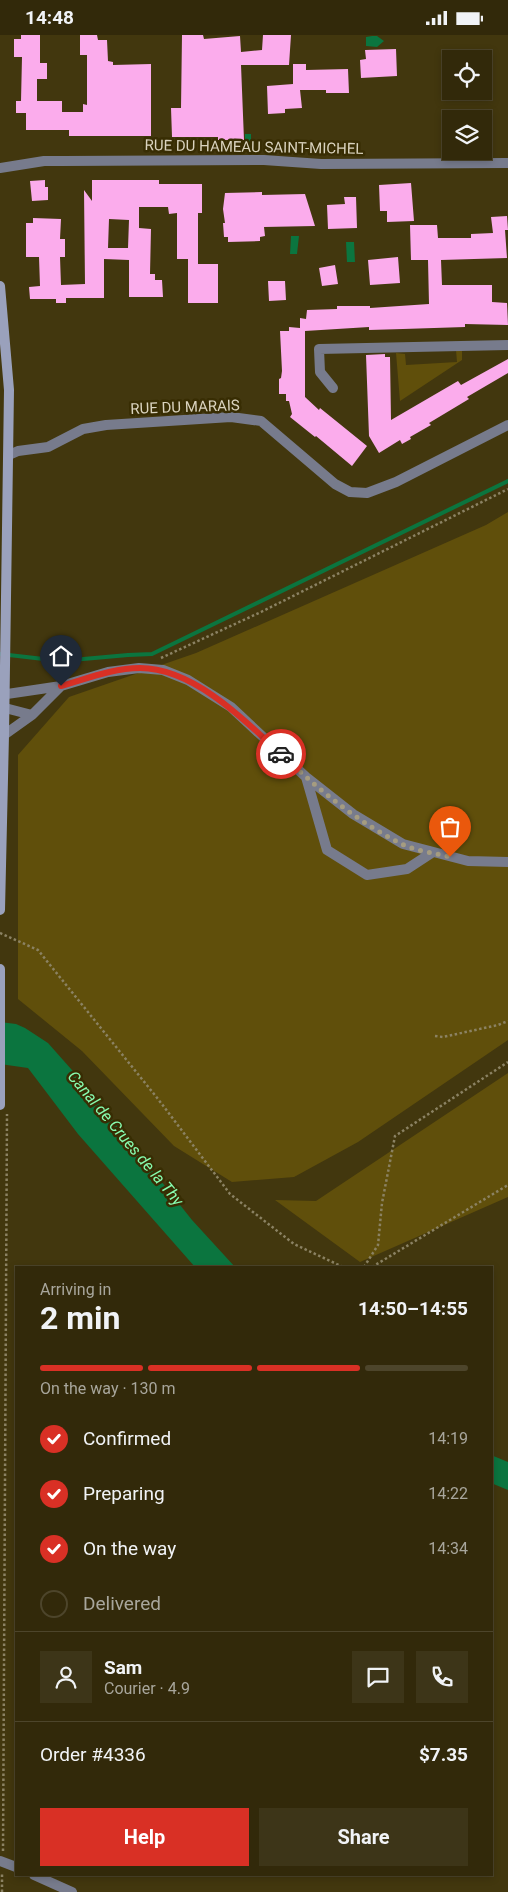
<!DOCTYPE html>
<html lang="en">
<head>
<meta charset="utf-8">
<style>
	:root { --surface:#32290a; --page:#3d3518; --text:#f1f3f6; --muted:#a8a69c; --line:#4d452b; --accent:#d93025 }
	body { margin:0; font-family:Roboto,sans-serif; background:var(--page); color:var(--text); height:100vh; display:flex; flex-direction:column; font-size:19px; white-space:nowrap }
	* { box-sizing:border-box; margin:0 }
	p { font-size:16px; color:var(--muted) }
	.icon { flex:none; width:28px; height:28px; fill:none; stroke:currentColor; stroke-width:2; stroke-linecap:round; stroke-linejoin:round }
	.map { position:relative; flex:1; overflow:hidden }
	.drawer { position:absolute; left:15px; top:1231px; width:478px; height:610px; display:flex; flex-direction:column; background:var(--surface); border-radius:0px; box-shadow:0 2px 8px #0003,0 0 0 1px var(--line) }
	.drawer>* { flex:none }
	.controls { position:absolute; left:442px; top:15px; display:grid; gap:10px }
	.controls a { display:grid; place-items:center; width:50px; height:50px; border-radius:0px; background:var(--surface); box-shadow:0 2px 8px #0003,0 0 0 1px var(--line); font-size:25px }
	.pin { position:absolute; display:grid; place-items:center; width:42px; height:42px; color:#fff; margin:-51px -21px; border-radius:50% 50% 50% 0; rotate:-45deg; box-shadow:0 0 5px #0007 }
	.pin .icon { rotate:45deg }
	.courier { position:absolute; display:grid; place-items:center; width:50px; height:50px; margin:-25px; border:4px solid #d93025; border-radius:50%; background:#fff; color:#222; box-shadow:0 1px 6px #0007 }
	.overview em { font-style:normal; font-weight:700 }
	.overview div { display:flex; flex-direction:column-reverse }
	.overview { display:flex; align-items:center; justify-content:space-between; height:85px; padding:0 25px }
	h1 { font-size:32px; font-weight:700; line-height:38px }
	.bar { display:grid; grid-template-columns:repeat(4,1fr); gap:8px 5px; align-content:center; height:60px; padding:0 25px }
	.bar i { height:6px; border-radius:4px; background:var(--line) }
	.bar .active { background:var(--accent) }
	.bar p { grid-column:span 4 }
	.line { display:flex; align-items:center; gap:12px; padding:0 25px; border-top:1px solid var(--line) }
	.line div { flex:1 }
	.round { display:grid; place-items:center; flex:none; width:52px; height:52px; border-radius:0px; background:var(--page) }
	ol { padding:0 25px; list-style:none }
	li { display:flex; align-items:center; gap:15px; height:55px }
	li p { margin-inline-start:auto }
	li .icon { padding:5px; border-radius:50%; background:var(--accent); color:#fff; stroke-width:4 }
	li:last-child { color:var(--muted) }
	li i { width:28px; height:28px; border:2px solid var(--line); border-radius:50% }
	.action { display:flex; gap:10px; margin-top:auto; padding:10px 25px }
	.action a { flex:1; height:58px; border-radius:0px; background:var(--accent); color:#fff; font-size:20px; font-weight:700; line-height:58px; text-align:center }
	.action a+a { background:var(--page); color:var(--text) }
	.status { display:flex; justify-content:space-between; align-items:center; height:35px; padding:0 25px; background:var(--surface); direction:ltr }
	.status svg { height:14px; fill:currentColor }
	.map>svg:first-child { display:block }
	.green { fill:#604f0b }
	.water { fill:#0b753f }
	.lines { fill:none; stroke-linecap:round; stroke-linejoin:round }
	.stream { stroke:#0b753f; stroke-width:4 }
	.building { fill:#fbacec; fill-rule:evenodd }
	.path { stroke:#8b8263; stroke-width:2.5; stroke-dasharray:2.5 2.5; stroke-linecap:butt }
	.street { stroke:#777b8c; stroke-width:10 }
	.secondary { stroke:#9aa1bc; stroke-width:10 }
	.done { stroke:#a59c80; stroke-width:5; stroke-dasharray:0 9 }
	.route { stroke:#d93025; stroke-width:6 }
	.labels { text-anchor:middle; stroke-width:5; stroke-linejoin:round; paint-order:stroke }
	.street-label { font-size:15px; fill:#dad3be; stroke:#382d03 }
	.water-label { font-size:16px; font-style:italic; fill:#88feb1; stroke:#382d03 }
</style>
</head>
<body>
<div class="status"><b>14:48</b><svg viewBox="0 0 49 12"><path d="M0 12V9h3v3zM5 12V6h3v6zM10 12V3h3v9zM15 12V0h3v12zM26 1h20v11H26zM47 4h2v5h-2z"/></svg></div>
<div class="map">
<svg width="508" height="1857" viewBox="0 0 508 1857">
	<rect width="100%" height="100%" fill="#42370e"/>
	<path class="green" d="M456,315L462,316V325L400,366L396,318L405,319L406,330L457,327Z
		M508,477V1005L358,1107L294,1142L232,1147L174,1111L82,1016L18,964V720L69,662L196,618L486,490Z
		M508,1038V1162L360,1227L275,1165L316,1166Z"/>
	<path class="water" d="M372,1H377L384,6L377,12L366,11V2Z
		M245,99H251V112H240V107H245Z
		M291,201H299L297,219H290Z
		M346,207H354L355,227H347Z
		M0,987L16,989L25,993L48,1008L79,1043L192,1185L235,1232H195L78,1099L28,1033L0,1029Z
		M491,1420L508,1427V1455L491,1448Z"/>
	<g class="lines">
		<path class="stream" d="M0,619L61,626L128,620L152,619L508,446"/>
	</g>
	<path class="building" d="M21,0H40V28H47V44H37V66H62V77H83V69L87,70V20H80V0H97L98,5H107L108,26L113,27V30L151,29V101H69V95H26V78H16V66H21L22,22H14V4H21Z
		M182,0H203L204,4L240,1L241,17L262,15L263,0H291L289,30H241L244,105H218V102H172L171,73H181Z
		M396,14L397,41L361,43L360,25L366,24L365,15Z
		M293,29H306V35L348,34L349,58H326V55H300L302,73L285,74V78L268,79L267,51L293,49Z
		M45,145V152H48V165L32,166L30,146Z
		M92,145H159V149H202V178H198V229H218V268H188V224H177V178L169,179L168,172H139V193L151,194L150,239H155V245H162L163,262H129V225L104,224V263H66V268H56V264H30L29,252L40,251L39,222H26V188H33V183L61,184L60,204H65V222H60L61,250L85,249L84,155L92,166ZM109,184L129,185L128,213H108Z
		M411,148L414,186L387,187V176H380L379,150Z
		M262,157V160L305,159L315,191L264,192L265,201L260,202V206L228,207V202H224L223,188H225L223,174L225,158Z
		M344,162H356L357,193L328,194L327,170L345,169Z
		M507,181L508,195H505L507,223L441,225L442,250H492V267L507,268L508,290L465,289V292L403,294L369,295V292L305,296V362L319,375L320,373L367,411L352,431L316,401L315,402L290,382L292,379L289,366H286V359H279V344L281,343L282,336L280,296H289V292L300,293V283L306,284L307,275L337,274V271H370V273L429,269L428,225H411L410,190H437L438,203H471V199L493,198L491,182Z
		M398,222L400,248L370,250L368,225Z
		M335,230L338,249L322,251L319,233Z
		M268,246H285L286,265L269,266Z
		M385,319V322H390L391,385L458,346L461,350L508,324V338L467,362L469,364L429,388L431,390L410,402L411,404L402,409L400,405L379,418L369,401L366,320Z"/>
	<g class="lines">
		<path class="path" d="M161,623L261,577L508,454
			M0,898L38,915L158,1064L230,1159L294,1209L343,1232
			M435,1001L443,1002L498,990L508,986
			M364,1232L378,1210L382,1168L395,1101L508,1027
			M372,1232L508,1150
			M3,1816L7,1079
			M2,1857V1839"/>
		<path class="street" d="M0,133L44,126H63L264,125L321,129L508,128
			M333,353L320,337L319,314L508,310
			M9,420L18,416L48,412L83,394L106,390L231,382L261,386L335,449L350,457L367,458L396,447L508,390
			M0,660L61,651L108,637L139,633L163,635L188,645L231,672L306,742L353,779L403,809L468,826L508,827
			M0,669L5,673L32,680L61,651
			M4,700L32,680
			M306,742L327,815L367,840L407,834L433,817
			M0,1826L16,1832
			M34,1840L72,1857"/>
		<path class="secondary" d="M0,251L9,355L4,700L0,875
			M0,934V1070"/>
	</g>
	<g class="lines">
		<path class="done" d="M281,719C317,753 357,787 402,809C416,816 435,818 450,822"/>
		<path class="route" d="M61,651C86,644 113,633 140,633C193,633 245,685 281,719"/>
	</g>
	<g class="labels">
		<g class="street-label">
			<text transform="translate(254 112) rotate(1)" y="5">RUE DU HAMEAU SAINT-MICHEL</text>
			<text transform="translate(185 372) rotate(-2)" y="5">RUE DU MARAIS</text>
		</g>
		<g class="water-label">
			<text transform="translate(126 1103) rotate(50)" y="6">Canal de Crues de la Thy</text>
		</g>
	</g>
</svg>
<div class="controls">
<a><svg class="icon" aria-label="locate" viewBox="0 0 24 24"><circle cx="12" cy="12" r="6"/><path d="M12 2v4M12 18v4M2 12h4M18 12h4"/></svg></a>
<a><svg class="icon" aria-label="layers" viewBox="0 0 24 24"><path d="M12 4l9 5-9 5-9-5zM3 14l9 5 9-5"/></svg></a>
</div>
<div class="pin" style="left:450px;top:822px;background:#ea580c"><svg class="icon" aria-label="bag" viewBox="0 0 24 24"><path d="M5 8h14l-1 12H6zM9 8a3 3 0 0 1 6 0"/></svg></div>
<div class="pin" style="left:61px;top:651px;background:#1f2937"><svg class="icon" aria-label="home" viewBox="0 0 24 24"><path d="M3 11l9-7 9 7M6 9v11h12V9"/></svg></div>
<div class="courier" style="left:281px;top:719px"><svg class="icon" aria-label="car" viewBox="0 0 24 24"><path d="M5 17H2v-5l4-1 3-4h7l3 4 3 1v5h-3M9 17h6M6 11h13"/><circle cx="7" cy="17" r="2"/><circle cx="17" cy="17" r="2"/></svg></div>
<section class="drawer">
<div class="overview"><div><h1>2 min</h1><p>Arriving in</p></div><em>14:50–14:55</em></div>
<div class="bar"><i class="active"></i><i class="active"></i><i class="active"></i><i></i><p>On the way · 130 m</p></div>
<ol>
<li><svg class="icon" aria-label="check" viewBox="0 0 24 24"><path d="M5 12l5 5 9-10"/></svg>Confirmed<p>14:19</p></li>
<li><svg class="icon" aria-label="check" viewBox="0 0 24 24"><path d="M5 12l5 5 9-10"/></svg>Preparing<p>14:22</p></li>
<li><svg class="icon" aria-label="check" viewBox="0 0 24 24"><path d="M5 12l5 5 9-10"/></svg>On the way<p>14:34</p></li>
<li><i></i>Delivered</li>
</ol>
<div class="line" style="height:90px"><a class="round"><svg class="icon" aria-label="person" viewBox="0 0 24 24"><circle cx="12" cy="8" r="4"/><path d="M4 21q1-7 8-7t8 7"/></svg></a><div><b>Sam</b><p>Courier · 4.9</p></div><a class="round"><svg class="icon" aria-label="chat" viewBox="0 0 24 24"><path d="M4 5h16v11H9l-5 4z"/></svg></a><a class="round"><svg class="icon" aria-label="phone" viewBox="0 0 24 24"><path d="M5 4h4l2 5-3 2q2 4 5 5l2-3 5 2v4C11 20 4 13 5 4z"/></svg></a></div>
<div class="line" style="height:65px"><div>Order #4336</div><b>$7.35</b></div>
<div class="action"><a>Help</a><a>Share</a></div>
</section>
</div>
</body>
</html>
